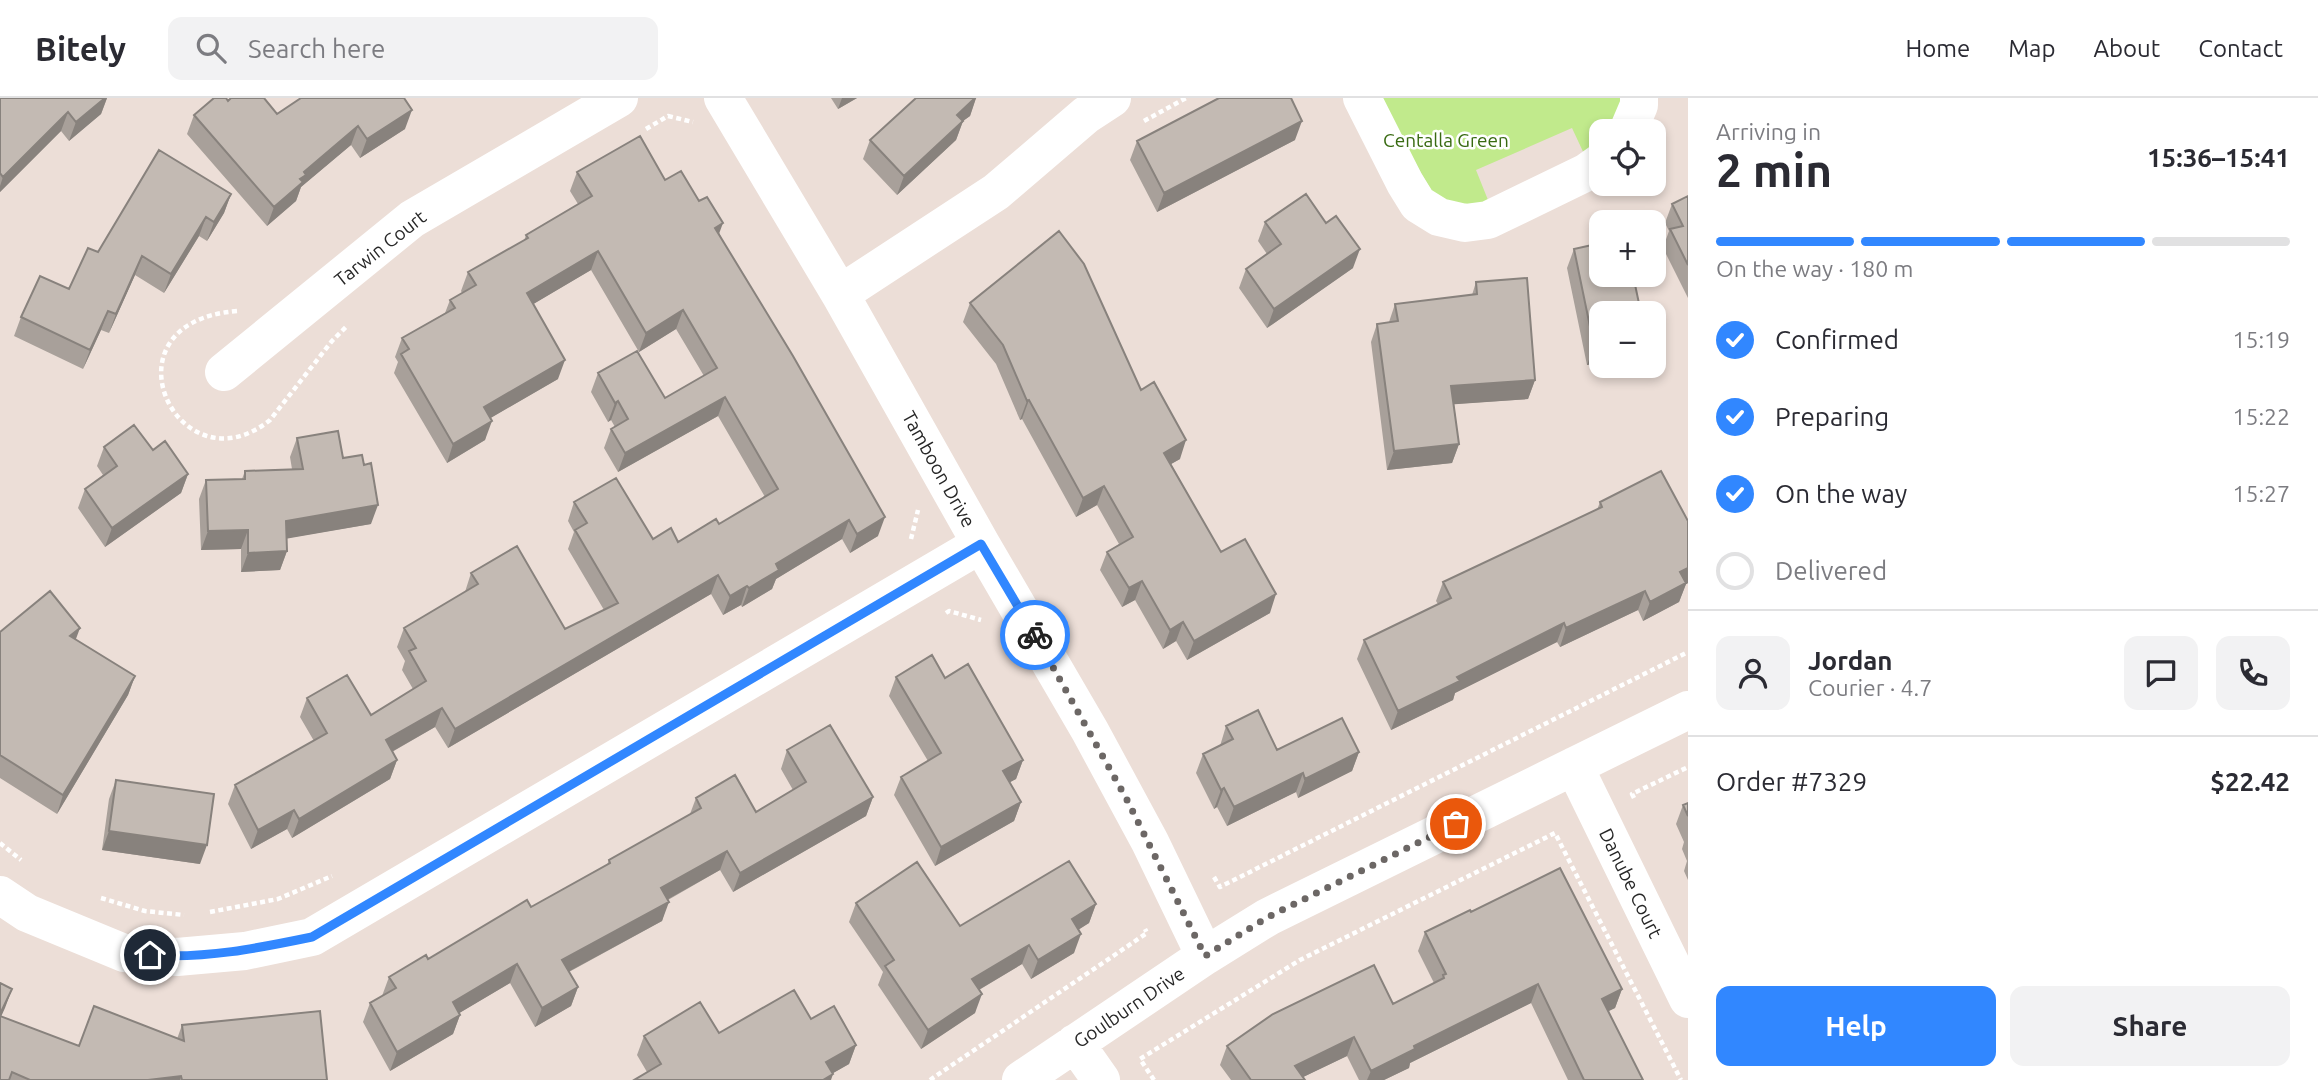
<!DOCTYPE html>
<html lang="en">
<head>
<meta charset="utf-8">
<style>
	:root { --surface:#fff; --page:#f2f2f3; --text:#2b2b33; --muted:#7c7c81; --line:#e1e1e2; --accent:#3187ff }
	body { margin:0; font-family:Ubuntu,sans-serif; background:var(--page); color:var(--text); height:100vh; display:flex; flex-direction:column; font-size:26px; white-space:nowrap }
	* { box-sizing:border-box; margin:0 }
	p { font-size:23px; color:var(--muted) }
	.icon { flex:none; width:38px; height:38px; fill:none; stroke:currentColor; stroke-width:2; stroke-linecap:round; stroke-linejoin:round }
	.map { position:relative; flex:1; overflow:hidden }
	.panel { display:flex; flex-direction:column; background:var(--surface); width:630px }
	.panel>* { flex:none }
	.tools { position:absolute; left:1589px; top:21px; display:grid; gap:14px }
	.tools a { display:grid; place-items:center; width:77px; height:77px; border-radius:14px; background:var(--surface); box-shadow:0 4px 10px #0003; font-size:35px }
	.pin { position:absolute; display:grid; place-items:center; width:60px; height:60px; color:#fff; margin:-30px; border:4px solid #fff; border-radius:50%; box-shadow:0 2px 7px #0007 }
	.courier { position:absolute; display:grid; place-items:center; width:70px; height:70px; margin:-35px; border:5px solid #3187ff; border-radius:50%; background:#fff; color:#222; box-shadow:0 2px 9px #0007 }
	.overview em { font-style:normal; font-weight:600 }
	.overview div { display:flex; flex-direction:column-reverse }
	.overview { display:flex; align-items:center; justify-content:space-between; height:119px; padding:0 28px }
	h1 { font-size:46px; font-weight:600; line-height:52px }
	.bar { display:grid; grid-template-columns:repeat(4,1fr); gap:10px 7px; align-content:center; height:84px; padding:0 28px }
	.bar i { height:9px; border-radius:5px; background:var(--line) }
	.bar .selected { background:var(--accent) }
	.bar p { grid-column:span 4 }
	.line { display:flex; align-items:center; gap:18px; padding:0 28px; border-top:2px solid var(--line) }
	.line div { flex:1 }
	.round { display:grid; place-items:center; flex:none; width:74px; height:74px; border-radius:14px; background:var(--page) }
	ol { padding:0 28px; list-style:none }
	li { display:flex; align-items:center; gap:21px; height:77px }
	li p { margin-inline-start:auto }
	li .icon { padding:7px; border-radius:50%; background:var(--accent); color:#fff; stroke-width:4 }
	li:last-child { color:var(--muted) }
	li i { width:38px; height:38px; border:4px solid var(--line); border-radius:50% }
	.primary-button { display:flex; gap:14px; margin-top:auto; padding:14px 28px }
	.primary-button a { flex:1; height:80px; border-radius:14px; background:var(--accent); color:#fff; font-size:28px; font-weight:600; line-height:80px; text-align:center }
	.primary-button a+a { background:var(--page); color:var(--text) }
	header { display:flex; align-items:center; gap:42px; box-sizing:border-box; height:98px; padding:0 35px; background:var(--surface); border-bottom:2px solid var(--line) }
	header strong { font-size:33px }
	nav { display:flex; gap:38px; margin-inline-start:auto; font-size:24px }
	.search { width:490px; height:63px; background:var(--page); display:flex; align-items:center; gap:18px; box-sizing:border-box; padding:0 24px; border-radius:14px; color:var(--muted); font-size:26px }
	main { display:flex; flex:1; min-height:0 }
	.map>svg:first-child { display:block }
	.green { fill:#c1ea8c }
	.lines { fill:none; stroke-linecap:round; stroke-linejoin:round }
	.path { stroke:#fff; stroke-width:4.5; stroke-dasharray:5 3.5; stroke-linecap:butt }
	.street { stroke:#fff; stroke-width:38 }
	.wall { fill:#a8a09a }
	.shaded-wall { fill:#88827d }
	.building { fill:#c3bab3; stroke:#88827d; stroke-width:2 }
	.done { stroke:#6c6765; stroke-width:7; stroke-dasharray:0 12.6 }
	.route { stroke:#3187ff; stroke-width:9 }
	.labels { text-anchor:middle; stroke-width:5; stroke-linejoin:round; paint-order:stroke }
	.park-label { font-size:19px; fill:#386a11; stroke:#fff }
	.street-label { font-size:19px; fill:#272727; stroke:#fff }
</style>
</head>
<body>
<header>
<strong>Bitely</strong>
<div class="search"><svg class="icon" aria-label="search" viewBox="0 0 24 24"><circle cx="10" cy="10" r="6"/><path d="M15 15l6 6"/></svg>Search here</div>
<nav><a>Home</a><a>Map</a><a>About</a><a>Contact</a></nav>
</header>
<main>
<div class="map">
<svg width="1688" height="982" viewBox="0 0 1688 982">
	<rect width="100%" height="100%" fill="#ecded7"/>
	<path class="green" d="M1378,0H1627L1613,33H1601V47L1586,60L1572,30L1476,72L1490,107L1439,106Z"/>
	<g class="lines">
		<path class="path" d="M1144,23L1186,0
			M646,31L668,18L693,24
			M237,213C96,224 178,396 270,322L332,243L348,227
			M911,441L918,412
			M946,515L949,513L981,522
			M1634,700L1632,696L1688,669
			M0,745L21,762
			M1214,779L1220,789L1688,554
			M101,800L145,813L184,817
			M210,814L278,801L332,778
			M930,982L1147,835L1145,831
			M1154,982L1140,961L1300,862L1555,735L1681,982"/>
		<path class="street" d="M723,0L840,196L981,446L1090,633L1150,744L1205,858
			M1362,0L1405,85L1418,106L1439,119L1465,125L1488,122L1587,74L1601,64
			M1628,33L1639,7V0
			M840,196L996,94L1086,17L1112,0
			M224,274L412,121L619,0
			M1574,668L1688,901
			M0,797L27,815L124,855L177,859L245,853L312,839L981,446
			M1075,945L1101,982
			M1021,982L1205,858L1268,819L1688,612"/>
	</g>
	<path class="wall" d="M0,0H107L101,16L69,43L61,33L0,94Z
		M831,0H857L838,11Z
		M916,0H976L970,18L963,23L956,42L897,97L863,61L870,42Z
		M228,3L277,16L405,31L360,60L351,47L301,89L296,103L267,128L187,36L194,17Z
		M1295,42L1157,114L1130,62L1137,43Z
		M577,74L665,82L699,103L719,135L878,438L850,455L842,441L776,481L772,491L742,509L741,507L723,517L711,496L448,650L435,629L392,654L397,662L390,681L292,740L287,731L251,751L228,706L235,687L314,643L300,619L307,600L371,617L413,591L402,572L405,563L397,549L404,530L465,494L471,475L565,531L604,512L568,451L574,434L568,423L574,404L653,441L678,444L719,426L765,399L718,318L618,374L604,350L611,331L615,329L611,322L608,324L591,294L598,275L665,300L704,278L676,231L639,254L591,172L533,206L558,281L490,320L485,342L447,365L394,275L398,264L395,259L402,240L445,215L450,202L462,195L461,193L468,174L524,143L526,137L578,106L570,93Z
		M231,96L224,115L207,143L199,138L164,195L135,177L109,235L101,232L83,271L14,238L21,219L69,191L98,154Z
		M1688,98V200L1663,150L1669,133L1665,125L1672,106Z
		M1265,124L1326,125L1353,170L1267,230L1239,190L1246,171L1267,156L1258,143Z
		M1574,151L1601,264L1587,267L1567,170Z
		M1476,184L1535,282L1528,301L1454,306L1459,346L1452,365L1387,372L1371,244L1377,226L1389,224L1395,206L1472,197Z
		M970,205L1141,292L1180,361L1171,366L1221,454L1270,515L1187,562L1176,543L1163,551L1135,502L1122,509L1100,472L1107,454L1119,446L1097,407L1076,419L1022,321L1020,322L996,266L963,224Z
		M297,340L343,360L371,426L287,440V453L280,472L241,474V451L201,452L199,401L206,382L242,381L245,373L292,371L290,359Z
		M104,349L153,352L188,376L181,395L105,449L78,410L85,391L103,377L97,368Z
		M1600,404L1688,423V485L1686,486L1679,504L1643,523L1638,512L1560,549L1557,544L1455,595L1453,602L1391,632L1357,561L1364,542L1438,506L1436,503L1443,484L1597,412Z
		M0,534L76,542L135,578L128,597L57,716L0,680Z
		M896,579L945,580L1023,662L1016,681L1009,684L1021,704L1014,723L935,768L894,697L901,679L928,663L889,598Z
		M1226,628L1277,652L1359,654L1352,673L1298,700L1296,694L1227,728L1217,709L1214,711L1196,675L1203,656L1220,648Z
		M787,652L873,699L866,718L733,794L720,772L668,802L662,823L569,874L578,889L571,908L535,929L510,885L459,915L460,917L453,936L390,973L363,924L370,905L382,898L389,879L428,861L531,809L607,767L609,762L690,716L696,700L756,714L793,692L781,671Z
		M116,682L200,766L102,752L109,701Z
		M1688,705V782L1684,773L1687,763L1682,751L1684,744L1676,726L1683,707Z
		M856,805L960,828L1096,806L1089,825L1078,832L1074,855L1031,881L1022,866L979,892L975,915L921,951L878,887L883,874L849,824Z
		M1471,814L1622,891L1615,910L1608,913L1643,982H1568L1531,905L1410,965L1409,970L1384,982H1359L1347,958L1303,979L1305,982H1231L1220,967L1227,948L1393,906L1434,885L1418,853L1425,834Z
		M0,885L12,891L1,918L79,948L177,941L182,927L327,982H0Z
		M811,921L856,947L849,966L833,975L647,974L637,957L644,938L719,935Z"/>
	<path class="shaded-wall" d="M105,0H107L101,16L69,43L76,24Z
		M842,0H857L838,11Z
		M975,0H976L970,18L963,23L956,42L897,97L904,78L957,17Z
		M412,12L405,31L360,60L367,41Z
		M68,14L61,33L0,94V88L3,79Z
		M1302,23L1295,42L1157,114L1164,95Z
		M358,28L351,47L301,89L296,103L267,128L274,109L304,74Z
		M231,96L224,115L207,143L214,124Z
		M206,119L199,138L164,195L171,176Z
		M723,125L716,144L715,130Z
		M1360,151L1353,170L1267,230L1274,211Z
		M598,153L591,172L520,214L527,195Z
		M142,158L135,177L109,235L116,216Z
		M683,212L676,231L639,254L646,235Z
		M108,213L101,232L83,271L90,252Z
		M1601,246V264L1587,267L1594,248Z
		M565,262L558,281L477,328L484,309Z
		M1535,282L1528,301L1444,307L1451,288Z
		M725,299L718,318L618,374L625,355Z
		M1029,302L1022,321L1020,322L1027,303Z
		M618,303L611,322L608,324L615,305Z
		M492,323L485,342L447,365L453,346Z
		M1186,342L1180,361L1157,374L1164,355Z
		M1459,346L1452,365L1387,372L1394,353Z
		M188,376L181,395L105,449L112,430Z
		M1104,388L1097,407L1076,419L1083,400Z
		M378,407L371,426L279,442L286,423Z
		M885,419L878,438L850,455L857,436Z
		M849,422L842,441L776,481L772,491L742,509L749,490L776,466Z
		M248,432L241,451L201,452L208,433Z
		M287,453L280,472L241,474L248,455Z
		M1688,470V485L1686,486L1679,504L1643,523L1650,504L1680,474Z
		M718,477L711,496L448,650L455,631Z
		M1142,483L1135,502L1122,509L1129,490Z
		M747,488L741,507L723,517L730,498Z
		M1645,493L1638,512L1560,549L1566,530Z
		M1276,496L1270,515L1187,562L1194,543Z
		M1183,524L1176,543L1163,551L1170,532Z
		M1564,525L1557,544L1455,595L1453,602L1391,632L1398,613L1457,579Z
		M80,530L73,549L70,538Z
		M135,578L128,597L57,716L63,697Z
		M442,610L435,629L379,661L386,642Z
		M1359,654L1352,673L1298,700L1305,681Z
		M397,662L390,681L292,740L299,721Z
		M1023,662L1016,681L996,692L1003,673Z
		M1303,675L1296,694L1227,728L1234,709Z
		M1224,690L1217,709L1214,711L1221,692Z
		M873,699L866,718L733,794L740,775Z
		M1021,704L1014,723L935,768L941,749Z
		M294,712L287,731L251,751L258,732Z
		M109,733L207,747L200,766L102,752Z
		M727,753L720,772L654,809L661,790Z
		M669,804L662,823L555,881L562,862Z
		M1096,806L1089,825L1065,840L1072,821Z
		M1081,836L1074,855L1031,881L1038,862Z
		M1029,847L1022,866L965,900L972,881Z
		M517,866L510,885L446,923L453,904Z
		M1538,886L1531,905L1410,965L1409,970L1384,982H1367L1371,973L1414,948Z
		M578,889L571,908L535,929L542,910Z
		M12,891L5,910L0,921V916Z
		M1622,891L1615,910L1595,920L1602,901Z
		M982,896L975,915L921,951L928,932Z
		M460,917L453,936L390,973L397,954Z
		M1354,939L1347,958L1297,982L1295,968Z
		M856,947L849,966L821,982L826,964Z
		M833,976L831,982H823Z
		M181,978L180,982H148Z"/>
	<path class="building" d="M0,0H105L76,24L68,14L3,79L0,75Z
		M214,0H226L228,3L231,0H264L277,16L301,0H404L412,12L367,41L358,28L304,74L306,77L300,81L303,84L274,109L194,17Z
		M916,0H975L957,17L963,23L904,78L870,42Z
		M1219,0H1291L1302,23L1164,95L1137,43Z
		M640,38L665,82L681,73L699,103L707,99L723,125L715,130L793,258L885,419L857,436L849,422L776,466L779,472L749,490L747,488L730,498L718,477L455,631L442,610L386,642L397,662L299,721L294,712L258,732L235,687L327,635L307,600L347,577L371,617L426,583L409,553L416,550L404,530L478,486L471,475L517,448L565,531L618,505L575,432L587,425L574,404L616,380L653,441L671,430L678,444L716,421L719,426L778,391L725,299L625,355L611,331L628,321L618,303L615,305L598,275L637,253L665,300L717,270L683,212L646,235L598,153L527,195L565,262L484,309L492,323L453,346L401,256L409,251L402,240L455,210L450,202L476,187L468,174L528,140L526,137L592,98L577,74Z
		M159,52L231,96L214,124L206,119L171,176L142,158L116,216L108,213L90,252L21,219L40,178L69,191L88,150L98,154Z
		M1306,96L1326,125L1336,118L1360,151L1274,211L1246,171L1281,146L1265,124Z
		M1688,98V167L1670,131L1683,128L1672,106Z
		M1059,133L1084,166L1141,292L1154,284L1186,342L1164,355L1221,454L1245,441L1276,496L1194,543L1183,524L1170,532L1142,483L1129,490L1107,454L1133,439L1104,388L1083,400L1029,302L1027,303L1003,247L970,205Z
		M1601,145V177H1633L1641,215H1601V246L1594,248L1574,151Z
		M1527,180L1535,282L1451,288L1459,346L1394,353L1377,226L1398,223L1395,206L1477,196L1476,184Z
		M134,327L153,352L165,343L188,376L112,430L85,391L117,368L104,349Z
		M338,333L343,360L362,357L364,367L371,365L378,407L286,423L287,453L248,455V432L208,433L206,382L245,381V373L303,371L297,340Z
		M1661,373L1688,423V470L1680,474L1686,485L1650,504L1645,493L1566,530L1564,525L1457,579L1460,583L1398,613L1364,542L1451,500L1443,484L1602,409L1600,404Z
		M50,493L80,530L70,538L135,578L63,697L0,657V534Z
		M932,557L945,580L968,566L1023,662L1003,673L1021,704L941,749L901,679L941,655L896,579Z
		M1258,612L1277,652L1342,620L1359,654L1305,681L1303,675L1234,709L1224,690L1221,692L1203,656L1233,641L1226,628Z
		M830,627L873,699L740,775L727,753L661,790L669,804L562,862L578,889L542,910L517,866L453,904L460,917L397,954L370,905L396,890L389,879L426,857L428,861L527,802L531,809L610,765L609,762L701,710L696,700L735,677L756,714L806,684L787,652Z
		M116,682L214,696L207,747L109,733Z
		M1688,705V718L1683,707Z
		M1069,763L1096,806L1072,821L1081,836L1038,862L1029,847L972,881L982,896L928,932L885,868L894,862L856,805L917,764L960,828Z
		M1560,770L1622,891L1602,901L1643,982H1584L1538,886L1414,948L1415,951L1371,973L1354,939L1295,968L1305,982H1251L1227,948L1273,916L1374,867L1393,906L1444,880L1443,877L1446,876L1425,834L1470,812L1471,814Z
		M0,885L12,891L0,916Z
		M794,892L811,921L834,908L856,947L826,964L833,976L823,982H634L661,966L644,938L700,904L719,935Z
		M94,908L184,943L182,927L320,913L327,982H182L181,978L148,982H30L12,974L9,982H0V918L79,948Z"/>
	<g class="lines">
		<path class="done" d="M1035,537L1126,700L1205,858L1268,819L1456,726"/>
		<path class="route" d="M150,857C205,861 259,850 312,839L981,446L1035,537"/>
	</g>
	<g class="labels">
		<g class="park-label">
			<text x="1446" y="49">Centalla Green</text>
		</g>
		<g class="street-label">
			<text transform="translate(380 150) rotate(-38)" y="7">Tarwin Court</text>
			<text transform="translate(939 371) rotate(61)" y="7">Tamboon Drive</text>
			<text transform="translate(1631 785) rotate(64)" y="7">Danube Court</text>
			<text transform="translate(1129 909) rotate(-34)" y="7">Goulburn Drive</text>
		</g>
	</g>
</svg>
<div class="tools">
<a><svg class="icon" aria-label="locate" viewBox="0 0 24 24"><circle cx="12" cy="12" r="6"/><path d="M12 2v4M12 18v4M2 12h4M18 12h4"/></svg></a>
<a>+</a>
<a>−</a>
</div>
<div class="pin" style="left:1456px;top:726px;background:#ea580c"><svg class="icon" aria-label="bag" viewBox="0 0 24 24"><path d="M5 8h14l-1 12H6zM9 8a3 3 0 0 1 6 0"/></svg></div>
<div class="pin" style="left:150px;top:857px;background:#1f2937"><svg class="icon" aria-label="home" viewBox="0 0 24 24"><path d="M3 11l9-7 9 7M6 9v11h12V9"/></svg></div>
<div class="courier" style="left:1035px;top:537px"><svg class="icon" aria-label="bike" viewBox="0 0 24 24"><circle cx="6" cy="16" r="4"/><circle cx="18" cy="16" r="4"/><path d="M6 16l4-8h5l3 8M10 8l3 8H6M13 5h3"/></svg></div>
</div>
<section class="panel">
<div class="overview"><div><h1>2 min</h1><p>Arriving in</p></div><em>15:36–15:41</em></div>
<div class="bar"><i class="selected"></i><i class="selected"></i><i class="selected"></i><i></i><p>On the way · 180 m</p></div>
<ol>
<li><svg class="icon" aria-label="check" viewBox="0 0 24 24"><path d="M5 12l5 5 9-10"/></svg>Confirmed<p>15:19</p></li>
<li><svg class="icon" aria-label="check" viewBox="0 0 24 24"><path d="M5 12l5 5 9-10"/></svg>Preparing<p>15:22</p></li>
<li><svg class="icon" aria-label="check" viewBox="0 0 24 24"><path d="M5 12l5 5 9-10"/></svg>On the way<p>15:27</p></li>
<li><i></i>Delivered</li>
</ol>
<div class="line" style="height:126px"><a class="round"><svg class="icon" aria-label="person" viewBox="0 0 24 24"><circle cx="12" cy="8" r="4"/><path d="M4 21q1-7 8-7t8 7"/></svg></a><div><b>Jordan</b><p>Courier · 4.7</p></div><a class="round"><svg class="icon" aria-label="chat" viewBox="0 0 24 24"><path d="M4 5h16v11H9l-5 4z"/></svg></a><a class="round"><svg class="icon" aria-label="phone" viewBox="0 0 24 24"><path d="M5 4h4l2 5-3 2q2 4 5 5l2-3 5 2v4C11 20 4 13 5 4z"/></svg></a></div>
<div class="line" style="height:91px"><div>Order #7329</div><b>$22.42</b></div>
<div class="primary-button"><a>Help</a><a>Share</a></div>
</section>
</main>
</body>
</html>
